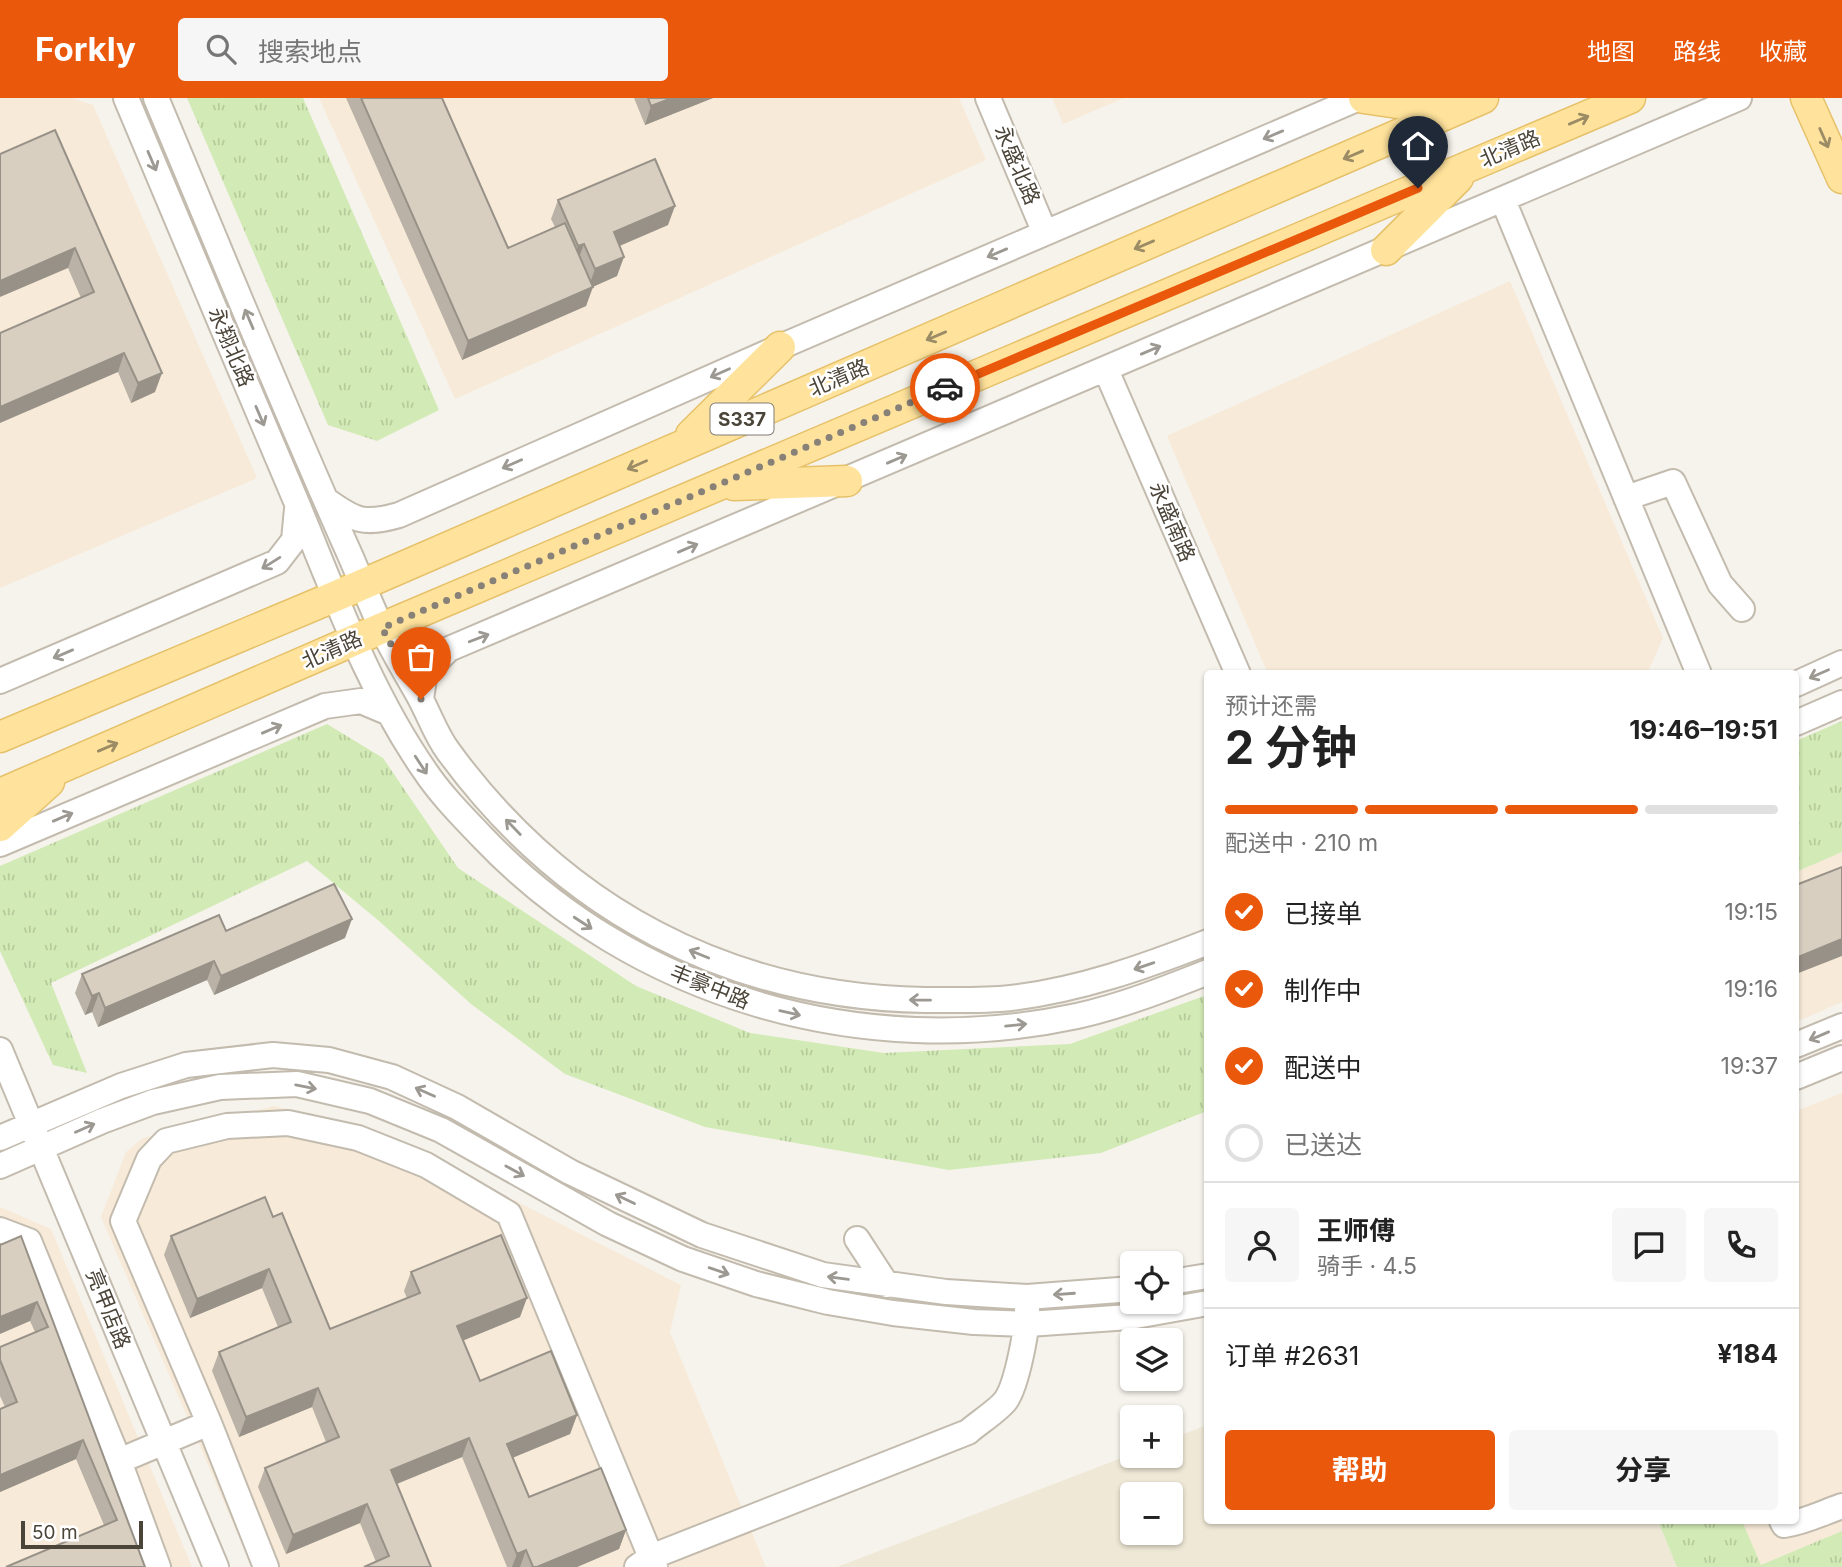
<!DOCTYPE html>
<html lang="zh">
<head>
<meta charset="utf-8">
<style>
	:root { --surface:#fff; --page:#f6f6f6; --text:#222; --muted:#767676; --line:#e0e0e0; --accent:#ea580c }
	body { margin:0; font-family:Inter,"Noto Sans SC",sans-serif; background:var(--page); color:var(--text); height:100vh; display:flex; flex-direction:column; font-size:26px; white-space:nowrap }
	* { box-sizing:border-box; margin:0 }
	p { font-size:23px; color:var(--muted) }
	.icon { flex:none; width:38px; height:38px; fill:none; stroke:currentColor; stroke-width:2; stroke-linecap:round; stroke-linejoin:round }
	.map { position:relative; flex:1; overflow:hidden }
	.panel { position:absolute; left:1204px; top:572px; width:595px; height:854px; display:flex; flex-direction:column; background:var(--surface); border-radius:7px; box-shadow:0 2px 5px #0004 }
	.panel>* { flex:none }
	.buttons { position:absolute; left:1120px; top:1153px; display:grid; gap:14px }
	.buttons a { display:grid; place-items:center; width:63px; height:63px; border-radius:7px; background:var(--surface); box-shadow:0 2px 5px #0004; font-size:35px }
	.scale { position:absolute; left:21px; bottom:18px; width:122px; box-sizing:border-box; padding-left:7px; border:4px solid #4b4439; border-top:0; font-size:19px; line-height:24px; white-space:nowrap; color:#4b4439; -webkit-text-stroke:5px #fff; paint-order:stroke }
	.pin { position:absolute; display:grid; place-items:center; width:60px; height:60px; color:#fff; margin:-72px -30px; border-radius:50% 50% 50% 0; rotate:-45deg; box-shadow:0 0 7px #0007 }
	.pin .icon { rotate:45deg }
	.courier { position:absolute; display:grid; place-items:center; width:70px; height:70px; margin:-35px; border:5px solid #ea580c; border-radius:50%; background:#fff; color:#222; box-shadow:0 2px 9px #0007 }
	.headline em { font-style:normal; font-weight:700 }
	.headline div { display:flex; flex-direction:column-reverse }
	.headline { display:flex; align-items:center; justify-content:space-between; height:119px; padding:0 21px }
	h1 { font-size:46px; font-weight:700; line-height:52px }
	.bar { display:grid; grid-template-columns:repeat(4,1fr); gap:10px 7px; align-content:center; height:84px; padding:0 21px }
	.bar i { height:9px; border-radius:5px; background:var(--line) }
	.bar .on { background:var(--accent) }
	.bar p { grid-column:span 4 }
	.line { display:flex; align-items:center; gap:18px; padding:0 21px; border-top:2px solid var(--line) }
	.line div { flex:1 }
	.round { display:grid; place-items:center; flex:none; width:74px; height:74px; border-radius:7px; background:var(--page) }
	ol { padding:0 21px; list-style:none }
	li { display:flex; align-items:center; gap:21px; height:77px }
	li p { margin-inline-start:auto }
	li .icon { padding:7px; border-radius:50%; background:var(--accent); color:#fff; stroke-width:4 }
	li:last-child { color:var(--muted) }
	li i { width:38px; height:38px; border:4px solid var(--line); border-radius:50% }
	.cta { display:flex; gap:14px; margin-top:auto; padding:14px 21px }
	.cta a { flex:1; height:80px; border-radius:7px; background:var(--accent); color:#fff; font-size:28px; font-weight:700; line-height:80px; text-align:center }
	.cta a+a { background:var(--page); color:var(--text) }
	header { display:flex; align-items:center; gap:42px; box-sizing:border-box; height:98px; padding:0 35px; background:var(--accent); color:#fff }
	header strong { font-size:33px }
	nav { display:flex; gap:38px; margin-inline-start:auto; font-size:24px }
	.search { width:490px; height:63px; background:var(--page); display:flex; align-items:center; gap:18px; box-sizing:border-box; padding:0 24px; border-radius:7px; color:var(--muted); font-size:26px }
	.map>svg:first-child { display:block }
	.commercial { fill:#f7ead8 }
	.education { fill:#efe8d6; fill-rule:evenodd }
	.park { fill:url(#park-tufts) }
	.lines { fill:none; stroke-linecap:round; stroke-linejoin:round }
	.minor-casing { stroke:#c2bbae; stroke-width:28 }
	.major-casing { stroke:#e6c16a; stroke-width:33 }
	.minor { stroke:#fff; stroke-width:24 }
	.major { stroke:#ffe39c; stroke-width:30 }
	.wall { fill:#bab2a6 }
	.shaded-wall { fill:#979187 }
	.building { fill:#d8cfc1; stroke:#979187; stroke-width:2 }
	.oneway { stroke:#9c8c66 }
	.oneway2 { stroke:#9c9892 }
	.done { stroke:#878178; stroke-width:7; stroke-dasharray:0 12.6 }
	.route { stroke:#ea580c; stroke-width:9 }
	.labels { text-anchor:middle; stroke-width:5; stroke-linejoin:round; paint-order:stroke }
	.shield { fill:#fff; stroke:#817c74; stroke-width:2 }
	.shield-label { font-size:19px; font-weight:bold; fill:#4b4439 }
	.street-label { font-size:21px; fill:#4b4439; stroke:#fff }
</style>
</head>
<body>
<header>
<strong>Forkly</strong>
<div class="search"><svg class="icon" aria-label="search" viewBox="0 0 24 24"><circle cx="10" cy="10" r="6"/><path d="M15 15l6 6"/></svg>搜索地点</div>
<nav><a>地图</a><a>路线</a><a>收藏</a></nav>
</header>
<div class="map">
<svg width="1842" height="1469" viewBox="0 0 1842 1469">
	<defs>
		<pattern id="park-tufts" width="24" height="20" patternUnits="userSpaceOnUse" patternTransform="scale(1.75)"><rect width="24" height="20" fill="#d2eab5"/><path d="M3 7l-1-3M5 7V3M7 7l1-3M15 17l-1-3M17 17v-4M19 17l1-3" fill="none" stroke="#b6ca9c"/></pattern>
	</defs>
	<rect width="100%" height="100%" fill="#f6f3ec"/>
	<path class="commercial" d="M0,0H72L93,7L257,380L0,490Z
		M319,0H959L986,62L455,301Z
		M1052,0H1124L1063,26Z
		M1510,183L1663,540L1647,576H1268L1167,338Z
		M1842,754V904L1796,924V774Z
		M1842,995V1433L1761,1467L1742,1423H1796V1013Z
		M274,1008L379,1034L681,1187L670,1234L766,1469H252L101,1119L126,1054L143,1040Z
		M0,1109L51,1131L192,1469H0Z"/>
	<path class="education" d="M1207,1327L1208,1423H1658L1677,1469H837L1132,1356V1358H1171V1341ZM1132,1396H1171V1435H1132Z"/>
	<path class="park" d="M187,0H303L439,312L377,343L328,327Z
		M1842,623V754L1796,774V643Z
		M327,626L383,660L458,770L636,888L750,935L884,955L1070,946L1207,897V1013L1101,1055L949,1072L705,1029L565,976L471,906L379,823L307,763L51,885L87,975L53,967L0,853V768Z
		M1658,1423H1742L1761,1467L1842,1433V1469H1677Z"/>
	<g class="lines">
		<g class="minor-casing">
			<path id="minor" d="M126,0C182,134 239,269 296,403C334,494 368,591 425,673C441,697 463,719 483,740C635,899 863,964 1077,918C1122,908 1165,891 1208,874
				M156,0C220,152 282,306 350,457C360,480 370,505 381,529C392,552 406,575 419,598C429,616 436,637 448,653C564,812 729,899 925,902C953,902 983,903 1011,900C1079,892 1144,869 1208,844
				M988,0L1045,135
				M1503,102L1699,576
				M1106,272L1238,576
				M1626,400L1673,384L1720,486L1742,511
				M326,402C355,423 364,427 399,417L780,249L1359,0
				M0,583L277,464L294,442L297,411
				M1796,586L1842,565
				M421,601L425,574L449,551L1739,0
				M1796,625L1842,605
				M0,746L325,608L361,603L387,614
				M1796,947L1842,928
				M0,952L216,1469
				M1796,979L1842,960
				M0,1040L121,988L186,967L273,957L329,962L392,979L457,1009L570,1074L702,1137L823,1177L946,1194L1027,1199L1132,1191
				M0,1068L102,1023L153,1004L220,989L297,986L370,1003L441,1032L608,1126L683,1161L756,1186L828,1204L893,1215L974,1224L1028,1226L1130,1219L1208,1205
				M0,1132L29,1143L119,1363L209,1325L123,1123L149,1061L166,1043L227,1028L288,1025L358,1040L426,1067L509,1116L655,1469
				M857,1141L887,1187
				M1171,1184L1208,1178
				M209,1325L266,1469
				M119,1363L158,1469
				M1782,1423L1784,1427C1805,1424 1822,1415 1842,1408
				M637,1469L651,1459L968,1334C978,1325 999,1312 1006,1302C1017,1286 1028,1229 1027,1210"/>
		</g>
		<g class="major-casing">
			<path id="major" d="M1364,0L1452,13
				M1806,0L1842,80
				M1386,152L1458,80
				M691,337L780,249
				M734,387L847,383
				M0,639L336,498L1483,0
				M0,696L403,521L1630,0
				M0,728L49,684"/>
		</g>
		<use href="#minor" class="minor"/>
		<use href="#major" class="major"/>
	</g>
	<path class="wall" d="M346,0H442L508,150L555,129L551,121L558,102L668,127L620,148L617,178L592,189L586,208L462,262Z
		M634,0H713L645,27Z
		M55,32L155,294L131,305L118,274L81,200L68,170Z
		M226,833L345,840L214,897L207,882L98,929L92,914L85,917L75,895L82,876Z
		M273,1119L330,1231L407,1200L404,1193L411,1174L520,1219L463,1242L480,1283L577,1317L570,1336L513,1359L529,1399L626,1432L619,1451L577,1469H507L462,1359L397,1386L431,1469L376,1464L360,1425L286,1456L258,1389L265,1370L326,1344L312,1309L239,1339L212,1273L219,1254L278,1229L262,1190L190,1220L164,1157L171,1138Z
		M21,1138L145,1469L104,1427L76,1361L0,1394V1311L5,1309L0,1298V1249L35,1234L30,1223Z"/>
	<path class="shaded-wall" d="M672,0H713L645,27L651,8Z
		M675,108L668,127L607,153L614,134Z
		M584,146L577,165L571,167L578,148Z
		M75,150L68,170L0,199V183Z
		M624,159L617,178L588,191L595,171Z
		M593,189L586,208L462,262L468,243Z
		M124,255L118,274L0,325V309Z
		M162,275L155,294L131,305L138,285Z
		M352,821L345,840L214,897L221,878Z
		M1842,841V858L1796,876V860Z
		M214,863L207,882L98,929L105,910Z
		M99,895L92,914L85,917L92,898Z
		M269,1171L262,1190L190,1220L197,1201Z
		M527,1200L520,1219L450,1248L457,1228Z
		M37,1204L30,1223L0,1236V1219Z
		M318,1290L312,1309L239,1339L246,1319Z
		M577,1317L570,1336L500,1365L507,1346Z
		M469,1340L462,1359L384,1391L391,1372Z
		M83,1342L76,1361L0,1394V1377Z
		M367,1406L360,1425L286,1456L293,1437Z
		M626,1432L619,1451L577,1469H537Z
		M526,1452L520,1469H512L517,1456Z"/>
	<path class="building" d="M361,0H442L508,150L565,125L593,189L468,243Z
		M648,0H672L651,8Z
		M55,32L162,275L138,285L124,255L0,309V235L94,194L75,150L0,183V56Z
		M655,61L675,108L614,134L624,159L595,171L584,146L578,148L558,102Z
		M1842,769V841L1796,860V787Z
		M334,786L352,821L221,878L214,863L105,910L99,895L92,898L82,876L219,817L226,833Z
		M265,1099L273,1119L282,1115L330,1231L420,1195L411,1174L501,1137L527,1200L457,1228L480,1283L551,1253L577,1317L507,1346L529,1399L601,1370L626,1432L537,1469H533L526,1452L517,1456L469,1340L391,1372L431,1469H364L389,1458L367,1406L293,1437L265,1370L339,1339L318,1290L246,1319L219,1254L291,1224L269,1171L197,1201L171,1138Z
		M21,1138L145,1469H6L117,1422L83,1342L0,1377V1311L17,1304L0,1262V1249L48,1229L37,1204L0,1219V1147Z"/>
	<defs><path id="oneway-shaft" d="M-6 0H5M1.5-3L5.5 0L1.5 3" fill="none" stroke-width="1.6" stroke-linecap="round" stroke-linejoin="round" transform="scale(1.75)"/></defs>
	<g class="oneway">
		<use href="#oneway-shaft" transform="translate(1579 22) rotate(-23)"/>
		<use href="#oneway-shaft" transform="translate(1824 40) rotate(66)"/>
		<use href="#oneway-shaft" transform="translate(1353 57) rotate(157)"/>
		<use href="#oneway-shaft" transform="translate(1144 147) rotate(157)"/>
		<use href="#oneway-shaft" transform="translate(936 238) rotate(157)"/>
		<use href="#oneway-shaft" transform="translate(637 367) rotate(156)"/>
		<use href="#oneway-shaft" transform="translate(108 649) rotate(-23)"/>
	</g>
	<g class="oneway2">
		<use href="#oneway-shaft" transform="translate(1273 37) rotate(157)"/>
		<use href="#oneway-shaft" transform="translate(152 63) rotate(67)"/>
		<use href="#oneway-shaft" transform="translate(997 155) rotate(157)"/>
		<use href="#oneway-shaft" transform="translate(249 221) rotate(-113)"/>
		<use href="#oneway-shaft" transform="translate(1151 252) rotate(-23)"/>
		<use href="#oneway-shaft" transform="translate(720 275) rotate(156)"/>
		<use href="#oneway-shaft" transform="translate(260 318) rotate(67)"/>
		<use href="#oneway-shaft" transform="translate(897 361) rotate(-23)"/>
		<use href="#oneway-shaft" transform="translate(512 366) rotate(156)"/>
		<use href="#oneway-shaft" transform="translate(688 450) rotate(-23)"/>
		<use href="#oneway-shaft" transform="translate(271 465) rotate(148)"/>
		<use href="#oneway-shaft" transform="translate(479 540) rotate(-21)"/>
		<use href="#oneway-shaft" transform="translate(63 556) rotate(157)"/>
		<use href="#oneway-shaft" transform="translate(1819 576) rotate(156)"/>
		<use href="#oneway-shaft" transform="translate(272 631) rotate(-23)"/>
		<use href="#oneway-shaft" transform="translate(421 667) rotate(57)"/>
		<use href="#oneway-shaft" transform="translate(63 719) rotate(-23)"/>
		<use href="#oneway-shaft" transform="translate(513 729) rotate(-134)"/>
		<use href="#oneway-shaft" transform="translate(583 825) rotate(33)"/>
		<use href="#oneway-shaft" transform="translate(699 856) rotate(-158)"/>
		<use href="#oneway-shaft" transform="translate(1144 868) rotate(161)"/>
		<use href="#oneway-shaft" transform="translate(920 902) rotate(-179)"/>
		<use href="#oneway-shaft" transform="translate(790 915) rotate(13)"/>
		<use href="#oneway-shaft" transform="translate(1016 927) rotate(-6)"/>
		<use href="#oneway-shaft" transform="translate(1819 938) rotate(157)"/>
		<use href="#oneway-shaft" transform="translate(306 989) rotate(11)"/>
		<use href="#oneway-shaft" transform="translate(425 994) rotate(-156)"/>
		<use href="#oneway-shaft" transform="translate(85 1030) rotate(-24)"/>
		<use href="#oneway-shaft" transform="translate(515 1073) rotate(29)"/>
		<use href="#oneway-shaft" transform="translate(625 1101) rotate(-154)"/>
		<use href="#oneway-shaft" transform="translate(719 1173) rotate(19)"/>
		<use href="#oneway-shaft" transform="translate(838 1180) rotate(-172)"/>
		<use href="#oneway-shaft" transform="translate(1064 1196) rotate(176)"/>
	</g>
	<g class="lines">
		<path class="done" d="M421,601L382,530L945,290"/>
		<path class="route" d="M945,290L1418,90"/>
	</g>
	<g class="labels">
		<rect class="shield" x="710.5" y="305.5" width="63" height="31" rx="5"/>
		<g class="shield-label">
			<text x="742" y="328">S337</text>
		</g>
		<g class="street-label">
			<text transform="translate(1510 51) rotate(-23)" y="7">北清路</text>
			<text transform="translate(1017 67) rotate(67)" y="7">永盛北路</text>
			<text transform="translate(231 249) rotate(67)" y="7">永翔北路</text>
			<text transform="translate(839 280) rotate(-23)" y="7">北清路</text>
			<text transform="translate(1172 424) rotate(67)" y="7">永盛南路</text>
			<text transform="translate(332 552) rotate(-24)" y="7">北清路</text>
			<text transform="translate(710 889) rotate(22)" y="7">丰豪中路</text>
			<text transform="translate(108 1211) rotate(68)" y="7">亮甲店路</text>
		</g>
	</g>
</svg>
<div class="buttons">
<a><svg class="icon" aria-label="locate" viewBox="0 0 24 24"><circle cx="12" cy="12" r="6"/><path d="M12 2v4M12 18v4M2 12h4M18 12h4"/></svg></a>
<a><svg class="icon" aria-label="layers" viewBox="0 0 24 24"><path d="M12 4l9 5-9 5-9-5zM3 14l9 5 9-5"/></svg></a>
<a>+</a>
<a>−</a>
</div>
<div class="scale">50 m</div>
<div class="pin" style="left:421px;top:601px;background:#ea580c"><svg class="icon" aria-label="bag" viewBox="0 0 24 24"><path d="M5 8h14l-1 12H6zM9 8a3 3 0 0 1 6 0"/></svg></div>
<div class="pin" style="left:1418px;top:90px;background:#1f2937"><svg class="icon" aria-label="home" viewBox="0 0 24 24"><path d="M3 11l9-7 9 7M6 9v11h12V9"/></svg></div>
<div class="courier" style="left:945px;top:290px"><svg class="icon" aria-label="car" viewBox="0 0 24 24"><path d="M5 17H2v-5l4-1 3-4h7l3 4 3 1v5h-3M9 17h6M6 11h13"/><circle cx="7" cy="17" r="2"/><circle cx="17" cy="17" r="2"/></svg></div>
<section class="panel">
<div class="headline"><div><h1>2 分钟</h1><p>预计还需</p></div><em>19:46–19:51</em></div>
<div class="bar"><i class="on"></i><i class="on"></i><i class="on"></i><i></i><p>配送中 · 210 m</p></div>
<ol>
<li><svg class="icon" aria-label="check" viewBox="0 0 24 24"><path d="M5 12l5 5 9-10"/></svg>已接单<p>19:15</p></li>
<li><svg class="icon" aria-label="check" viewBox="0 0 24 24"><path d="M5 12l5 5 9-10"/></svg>制作中<p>19:16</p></li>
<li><svg class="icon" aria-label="check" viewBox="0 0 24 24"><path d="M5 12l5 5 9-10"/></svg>配送中<p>19:37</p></li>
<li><i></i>已送达</li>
</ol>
<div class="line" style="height:126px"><a class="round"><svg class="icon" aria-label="person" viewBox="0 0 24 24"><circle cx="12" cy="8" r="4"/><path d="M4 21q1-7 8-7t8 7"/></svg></a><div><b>王师傅</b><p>骑手 · 4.5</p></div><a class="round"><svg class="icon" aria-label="chat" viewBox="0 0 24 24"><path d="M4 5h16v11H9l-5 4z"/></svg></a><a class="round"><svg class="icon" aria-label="phone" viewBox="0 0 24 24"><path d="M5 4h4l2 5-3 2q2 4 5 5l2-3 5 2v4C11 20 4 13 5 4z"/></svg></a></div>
<div class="line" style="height:91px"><div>订单 #2631</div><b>¥184</b></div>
<div class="cta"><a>帮助</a><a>分享</a></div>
</section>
</div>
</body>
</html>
